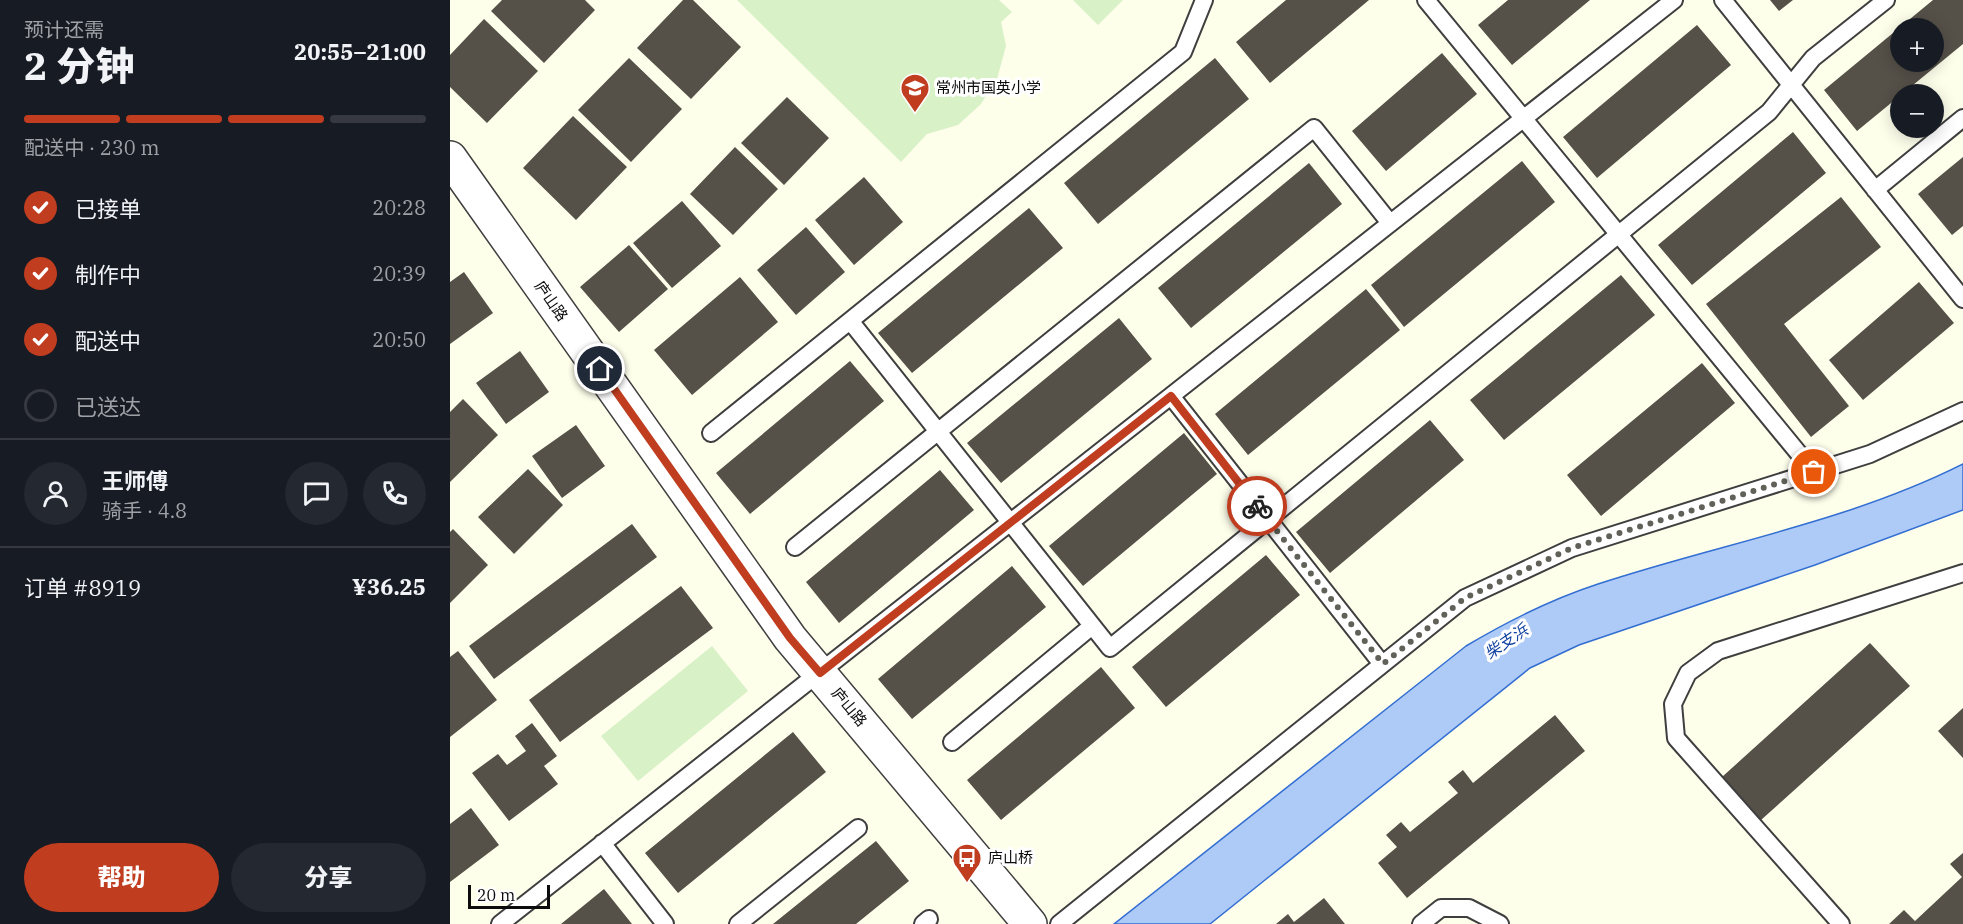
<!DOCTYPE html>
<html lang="zh">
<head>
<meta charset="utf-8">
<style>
	:root { --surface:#171b24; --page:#242831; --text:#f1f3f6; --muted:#9ea1a6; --line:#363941; --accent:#c03d20 }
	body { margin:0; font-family:"IBM Plex Serif","Noto Sans SC",serif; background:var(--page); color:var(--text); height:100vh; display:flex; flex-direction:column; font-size:22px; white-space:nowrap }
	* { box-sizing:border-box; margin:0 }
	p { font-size:20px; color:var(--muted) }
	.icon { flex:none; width:33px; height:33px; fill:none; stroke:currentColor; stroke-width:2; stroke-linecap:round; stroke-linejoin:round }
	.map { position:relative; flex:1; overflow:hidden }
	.sheet { display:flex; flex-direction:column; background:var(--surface); width:450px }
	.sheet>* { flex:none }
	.buttons { position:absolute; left:1440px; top:18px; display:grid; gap:12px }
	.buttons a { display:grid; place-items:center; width:54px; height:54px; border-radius:50%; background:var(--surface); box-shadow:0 3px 15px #0003; font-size:30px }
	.scale { position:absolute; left:18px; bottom:15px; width:82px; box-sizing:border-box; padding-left:6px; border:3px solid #0c0c0c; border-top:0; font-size:16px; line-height:21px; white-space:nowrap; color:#0c0c0c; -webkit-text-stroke:4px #fff; paint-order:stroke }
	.pin { position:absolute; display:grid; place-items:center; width:51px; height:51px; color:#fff; margin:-26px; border:3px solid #fff; border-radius:50%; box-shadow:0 2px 6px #0007 }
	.courier { position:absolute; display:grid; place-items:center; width:60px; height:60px; margin:-30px; border:4px solid #c03d20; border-radius:50%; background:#fff; color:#222; box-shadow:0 2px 8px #0007 }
	.headline em { font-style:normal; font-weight:800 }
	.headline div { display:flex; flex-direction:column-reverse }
	.headline { display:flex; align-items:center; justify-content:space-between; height:102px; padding:0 24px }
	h1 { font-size:39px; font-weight:800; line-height:45px }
	.bar { display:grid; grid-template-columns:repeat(4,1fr); gap:9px 6px; align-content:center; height:72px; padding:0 24px }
	.bar i { height:8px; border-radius:4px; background:var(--line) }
	.bar .active { background:var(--accent) }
	.bar p { grid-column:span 4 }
	.line { display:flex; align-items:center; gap:15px; padding:0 24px; border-top:2px solid var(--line) }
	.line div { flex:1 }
	.round { display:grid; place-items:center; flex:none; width:63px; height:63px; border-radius:32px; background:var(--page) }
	ol { padding:0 24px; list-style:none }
	li { display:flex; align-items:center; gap:18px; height:66px }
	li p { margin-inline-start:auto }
	li .icon { padding:6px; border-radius:50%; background:var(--accent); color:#fff; stroke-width:4 }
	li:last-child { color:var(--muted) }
	li i { width:33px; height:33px; border:3px solid var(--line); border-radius:50% }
	.button { display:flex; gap:12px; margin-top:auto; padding:12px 24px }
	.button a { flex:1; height:69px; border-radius:36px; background:var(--accent); color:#fff; font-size:24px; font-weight:800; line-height:69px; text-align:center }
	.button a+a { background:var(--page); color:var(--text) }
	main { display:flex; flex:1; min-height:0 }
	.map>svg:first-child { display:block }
	.pitch { fill:#d8f1c6 }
	.water { fill:#aecbf8; stroke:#336ed1; stroke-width:1.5 }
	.building { fill:#555048; fill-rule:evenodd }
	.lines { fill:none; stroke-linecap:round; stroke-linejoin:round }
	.service-casing { stroke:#3f3f3f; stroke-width:20 }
	.tertiary-casing { stroke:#3f3f3f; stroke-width:36 }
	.service { stroke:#fff; stroke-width:16 }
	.tertiary { stroke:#fff; stroke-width:33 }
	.done { stroke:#61615a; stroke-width:6; stroke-dasharray:0 10.8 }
	.route { stroke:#c03d20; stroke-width:8 }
	.labels { text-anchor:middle; stroke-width:6; stroke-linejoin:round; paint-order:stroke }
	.poi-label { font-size:15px; fill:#0c0c0c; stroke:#fff; text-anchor:start }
	.street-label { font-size:15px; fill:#0c0c0c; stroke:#fff }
	.water-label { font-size:16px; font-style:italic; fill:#1242a1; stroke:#fff }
</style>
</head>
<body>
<main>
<section class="sheet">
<div class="headline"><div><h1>2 分钟</h1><p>预计还需</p></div><em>20:55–21:00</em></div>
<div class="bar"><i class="active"></i><i class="active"></i><i class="active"></i><i></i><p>配送中 · 230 m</p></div>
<ol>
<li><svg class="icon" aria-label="check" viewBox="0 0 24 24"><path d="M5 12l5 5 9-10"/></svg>已接单<p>20:28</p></li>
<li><svg class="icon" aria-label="check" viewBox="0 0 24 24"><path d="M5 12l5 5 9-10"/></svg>制作中<p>20:39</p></li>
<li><svg class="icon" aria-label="check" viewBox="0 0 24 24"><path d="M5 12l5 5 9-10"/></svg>配送中<p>20:50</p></li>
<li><i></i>已送达</li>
</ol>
<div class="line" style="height:108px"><a class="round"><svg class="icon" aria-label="person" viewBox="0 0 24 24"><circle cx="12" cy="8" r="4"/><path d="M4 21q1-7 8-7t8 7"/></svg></a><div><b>王师傅</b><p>骑手 · 4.8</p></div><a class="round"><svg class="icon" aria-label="chat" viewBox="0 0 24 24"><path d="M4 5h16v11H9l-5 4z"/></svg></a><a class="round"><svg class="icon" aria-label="phone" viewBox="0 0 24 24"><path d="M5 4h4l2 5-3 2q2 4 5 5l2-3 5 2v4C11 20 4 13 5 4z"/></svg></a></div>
<div class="line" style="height:78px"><div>订单 #8919</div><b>¥36.25</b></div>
<div class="button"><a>帮助</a><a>分享</a></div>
</section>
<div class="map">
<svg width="1513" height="924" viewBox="0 0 1513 924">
	<rect width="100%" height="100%" fill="#feffeb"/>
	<path class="pitch" d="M287,0H549L562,12L551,22L556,46L547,79L531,104L508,125L477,134L451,162Z
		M623,0H673L648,25Z
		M262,646L298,691L188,781L151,736Z"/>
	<path class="water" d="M1513,464V510L1365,565L1129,645L1080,668L760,924H664L1016,646C1058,621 1102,599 1148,584C1269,544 1398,522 1513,464Z"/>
	<path class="building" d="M52,0H135L145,10L94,63L41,11Z
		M233,0H243L291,47L241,99L187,48Z
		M836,0H919L820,83L786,42Z
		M1058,0H1140L1062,65L1028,25Z
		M1320,0H1343L1329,11Z
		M1483,0H1513V44L1407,131L1374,90ZM1450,28H1484V62H1450Z
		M34,19L88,71L37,123L0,87V55Z
		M1247,25L1281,65L1147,178L1113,137Z
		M992,53L1027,94L936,171L902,131Z
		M179,58L232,109L181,162L128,110Z
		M765,58L799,99L648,224L614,183Z
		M337,97L379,138L334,185L291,143Z
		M123,116L177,167L126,220L73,168Z
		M1343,132L1376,173L1242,285L1208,245Z
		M285,147L328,189L283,235L240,194Z
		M1513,157V226L1502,235L1468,194Z
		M1072,161L1105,202L954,327L921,285Z
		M859,163L892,204L741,328L708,288Z
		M414,177L453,222L404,265L365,220Z
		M1391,197L1431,247L1334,324L1399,406L1361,437L1256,304Z
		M232,201L271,246L222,288L183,243Z
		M579,208L613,248L462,373L428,333Z
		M356,227L395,272L346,315L307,270Z
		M179,245L218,289L169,332L130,287Z
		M14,272L43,313L0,344V282Z
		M1171,275L1205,315L1054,440L1020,400Z
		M290,277L328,322L242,395L204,350Z
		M1469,282L1504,323L1413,400L1379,360Z
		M916,289L950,330L798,455L765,414Z
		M669,318L702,359L551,483L517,443Z
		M70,351L99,392L56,424L26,383Z
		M400,361L434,401L300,514L266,473Z
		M1252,363L1285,403L1151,516L1117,475Z
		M13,399L48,435L0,482V412Z
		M980,420L1014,460L880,573L846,532Z
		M126,425L155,466L112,498L82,456Z
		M734,433L767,474L633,586L599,546Z
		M78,469L113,505L64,554L28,517Z
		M490,470L524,510L389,623L356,582Z
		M182,524L207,557L44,679L19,646Z
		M3,529L38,565L0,603V532Z
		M816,555L850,595L716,707L682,667Z
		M562,566L596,607L462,719L428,679Z
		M231,586L263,628L110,742L79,700Z
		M1420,643L1460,686L1311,820L1272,777Z
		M8,651L47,700L0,737V657Z
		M651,667L685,708L551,820L517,780Z
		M1513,708V758L1488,731Z
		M1105,715L1135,751L957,898L928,863L947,847L936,835L951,822L960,832L1008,793L998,782L1013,770L1023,783Z
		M82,723L107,756L94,766L108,784L59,821L22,773L48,754L57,765L76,751L65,736Z
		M343,732L376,772L228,893L195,853Z
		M21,808L49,845L0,882V824Z
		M426,841L459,881L406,924H323Z
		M1513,853V924H1439L1454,910L1465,921L1512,877L1500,864Z
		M154,889L182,924H111Z
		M874,898L895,924H826L838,914L844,922Z"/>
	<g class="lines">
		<g class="service-casing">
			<path id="service" d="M976,0L1364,472
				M1273,0L1513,299
				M1425,190L1513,118
				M401,322L660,648L1319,112L1363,58L1436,0
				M721,396L932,664
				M261,433L733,52L754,0
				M345,547L864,128L940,223
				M502,742L642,626
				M152,843L215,924
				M50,924L1224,0
				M288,924L408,828
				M473,924L479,919
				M609,924L1015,598L1122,548L1420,454L1513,411
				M971,924L991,908H1019L1050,924
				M1391,924L1226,738L1223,704L1238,673L1268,651L1513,573"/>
		</g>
		<g class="tertiary-casing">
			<path id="tertiary" d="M0,158L340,638L580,924"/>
		</g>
		<use href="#service" class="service"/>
		<use href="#tertiary" class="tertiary"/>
	</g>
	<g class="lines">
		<path class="done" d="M807,506L933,664L1015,598L1122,548L1364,472"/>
		<path class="route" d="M150,369L340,638L370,673L721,396L807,506"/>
	</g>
	<defs>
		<g id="school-pin" transform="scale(1.5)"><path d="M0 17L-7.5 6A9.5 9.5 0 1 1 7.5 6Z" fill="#c03d20" stroke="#fff"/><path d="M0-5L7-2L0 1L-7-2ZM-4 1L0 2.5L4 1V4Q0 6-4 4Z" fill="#fff"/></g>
		<g id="bus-pin" transform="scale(1.5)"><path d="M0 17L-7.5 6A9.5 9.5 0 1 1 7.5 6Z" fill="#c03d20" stroke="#fff"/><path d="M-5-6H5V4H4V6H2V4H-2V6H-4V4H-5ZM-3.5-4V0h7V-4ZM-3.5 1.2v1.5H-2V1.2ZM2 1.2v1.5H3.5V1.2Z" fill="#fff"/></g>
	</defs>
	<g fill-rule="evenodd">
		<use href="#school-pin" x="465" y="88"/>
		<use href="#bus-pin" x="517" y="858"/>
	</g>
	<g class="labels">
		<g class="poi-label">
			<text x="486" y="93">常州市国英小学</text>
			<text x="538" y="863">庐山桥</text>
		</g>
		<g class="street-label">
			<text transform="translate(101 301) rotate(55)" y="5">庐山路</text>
			<text transform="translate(399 707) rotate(50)" y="5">庐山路</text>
		</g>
		<g class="water-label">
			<text transform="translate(1056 641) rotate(-34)" y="6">柴支浜</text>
		</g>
	</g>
</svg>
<div class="buttons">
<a>+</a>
<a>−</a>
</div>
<div class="scale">20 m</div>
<div class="pin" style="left:1364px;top:472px;background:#ea580c"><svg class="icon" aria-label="bag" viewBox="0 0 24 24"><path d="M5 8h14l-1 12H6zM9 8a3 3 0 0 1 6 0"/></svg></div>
<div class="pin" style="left:150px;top:369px;background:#1f2937"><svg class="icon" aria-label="home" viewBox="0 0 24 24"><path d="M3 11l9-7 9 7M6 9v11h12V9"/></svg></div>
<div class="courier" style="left:807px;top:506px"><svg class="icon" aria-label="bike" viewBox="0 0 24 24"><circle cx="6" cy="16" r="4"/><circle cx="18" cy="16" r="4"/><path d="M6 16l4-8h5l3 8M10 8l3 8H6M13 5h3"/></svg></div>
</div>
</main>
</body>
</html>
